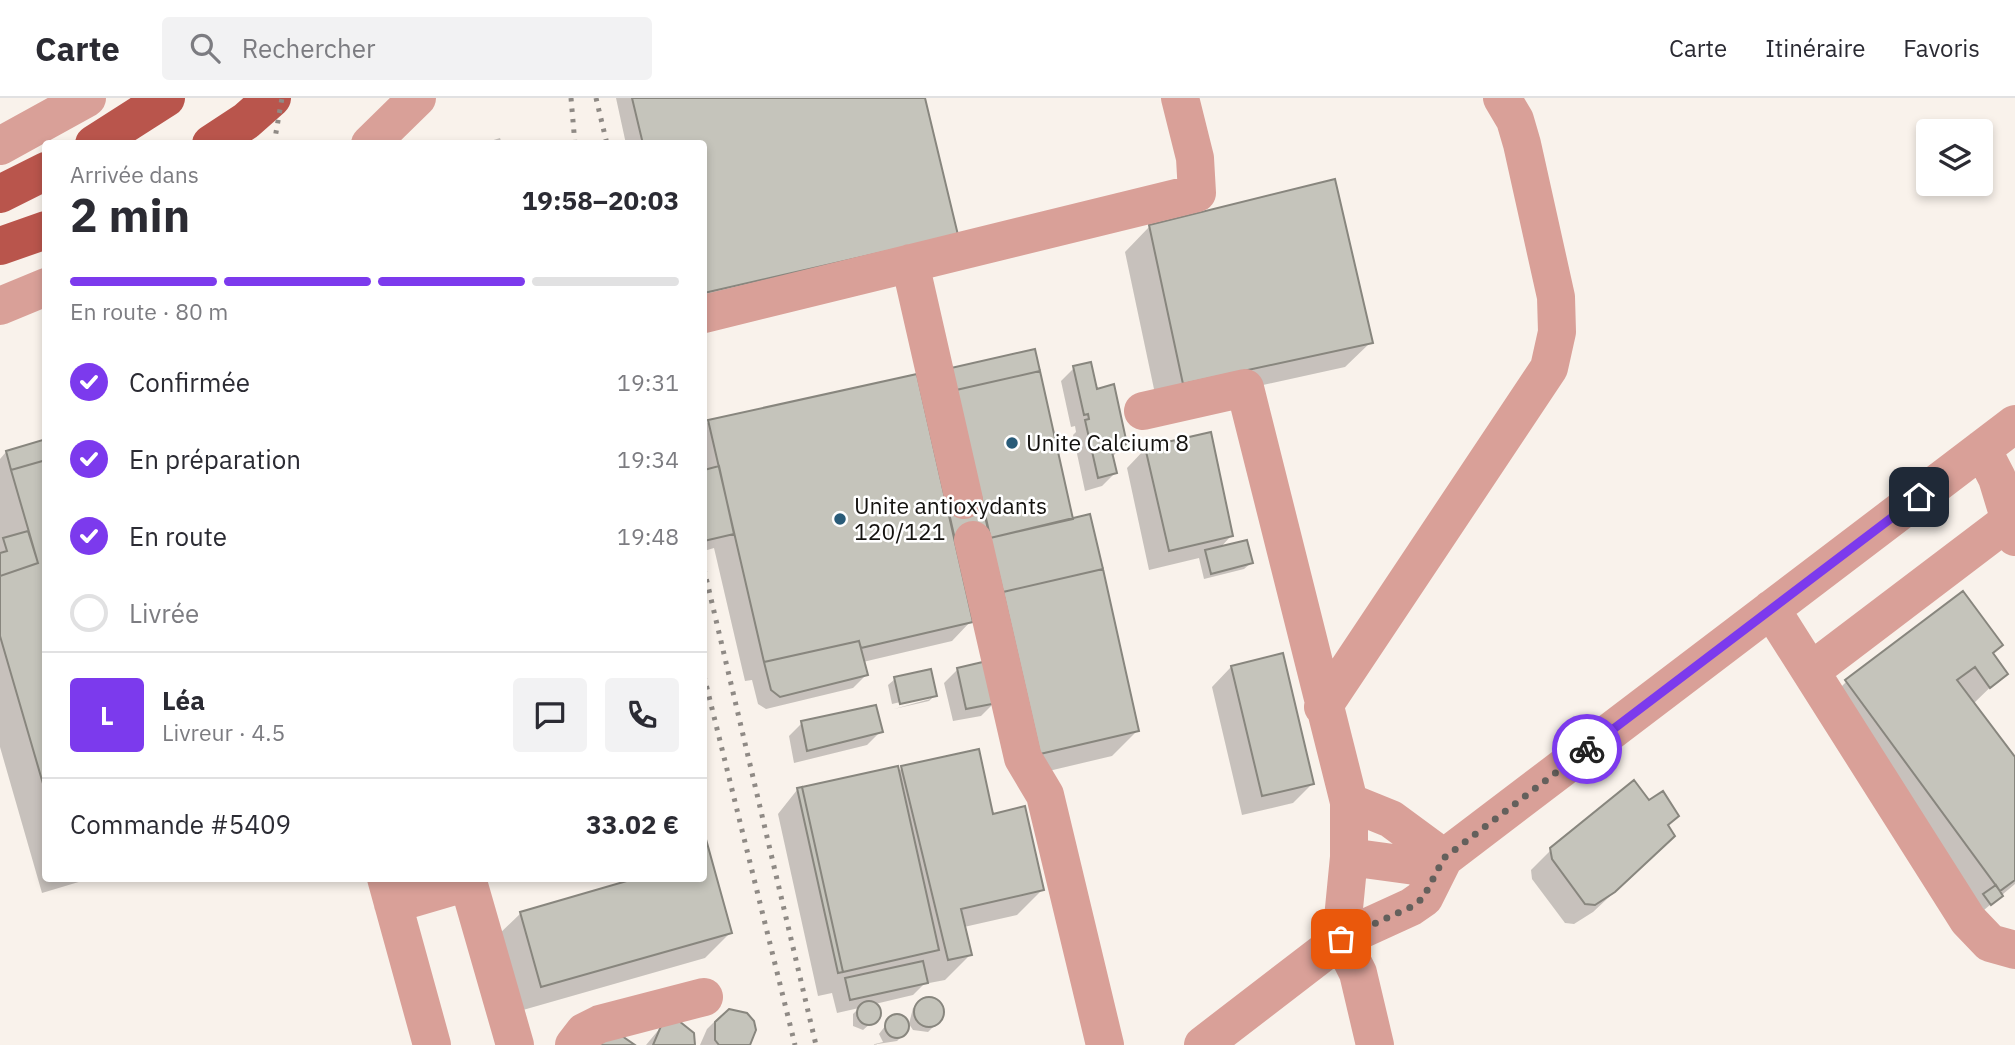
<!DOCTYPE html>
<html lang="fr">
<head>
<meta charset="utf-8">
<style>
	:root { --surface:#fff; --page:#f2f2f3; --text:#2b2b33; --muted:#7c7c81; --line:#e1e1e2; --accent:#7c3aed }
	body { margin:0; font-family:"IBM Plex Sans",sans-serif; background:var(--page); color:var(--text); height:100vh; display:flex; flex-direction:column; font-size:26px; white-space:nowrap }
	* { box-sizing:border-box; margin:0 }
	p { font-size:23px; color:var(--muted) }
	.icon { flex:none; width:38px; height:38px; fill:none; stroke:currentColor; stroke-width:2; stroke-linecap:round; stroke-linejoin:round }
	.map { position:relative; flex:1; overflow:hidden }
	.panel { position:absolute; left:42px; top:42px; width:665px; height:742px; display:flex; flex-direction:column; background:var(--surface); border-radius:7px; box-shadow:0 4px 10px #0003 }
	.panel>* { flex:none }
	.buttons { position:absolute; left:1916px; top:21px; display:grid; gap:14px }
	.buttons a { display:grid; place-items:center; width:77px; height:77px; border-radius:7px; background:var(--surface); box-shadow:0 4px 10px #0003; font-size:35px }
	.pin { position:absolute; display:grid; place-items:center; width:60px; height:60px; color:#fff; margin:-30px; border-radius:14px; box-shadow:0 4px 10px #0006 }
	.courier { position:absolute; display:grid; place-items:center; width:70px; height:70px; margin:-35px; border:5px solid #7c3aed; border-radius:50%; background:#fff; color:#222; box-shadow:0 2px 9px #0007 }
	.headline em { font-style:normal; font-weight:700 }
	.headline div { display:flex; flex-direction:column-reverse }
	.headline { display:flex; align-items:center; justify-content:space-between; height:119px; padding:0 28px }
	h1 { font-size:46px; font-weight:700; line-height:52px }
	.bar { display:grid; grid-template-columns:repeat(4,1fr); gap:10px 7px; align-content:center; height:84px; padding:0 28px }
	.bar i { height:9px; border-radius:5px; background:var(--line) }
	.bar .active { background:var(--accent) }
	.bar p { grid-column:span 4 }
	.line { display:flex; align-items:center; gap:18px; padding:0 28px; border-top:2px solid var(--line) }
	.line div { flex:1 }
	.round { display:grid; place-items:center; flex:none; width:74px; height:74px; border-radius:7px; background:var(--page) }
	ol { padding:0 28px; list-style:none }
	li { display:flex; align-items:center; gap:21px; height:77px }
	li p { margin-inline-start:auto }
	li .icon { padding:7px; border-radius:50%; background:var(--accent); color:#fff; stroke-width:4 }
	li:last-child { color:var(--muted) }
	li i { width:38px; height:38px; border:4px solid var(--line); border-radius:50% }
	header { display:flex; align-items:center; gap:42px; box-sizing:border-box; height:98px; padding:0 35px; background:var(--surface); border-bottom:2px solid var(--line) }
	header strong { font-size:33px }
	nav { display:flex; gap:38px; margin-inline-start:auto; font-size:24px }
	.search { width:490px; height:63px; background:var(--page); display:flex; align-items:center; gap:18px; box-sizing:border-box; padding:0 24px; border-radius:7px; color:var(--muted); font-size:26px }
	.map>svg:first-child { display:block }
	.shadow { fill:#0003 }
	.building { fill:#c5c4bb; stroke:#88867e; stroke-width:2 }
	.lines { fill:none; stroke-linecap:round; stroke-linejoin:round }
	.minor { stroke:#d9a098; stroke-width:38 }
	.major { stroke:#b9554c; stroke-width:38 }
	.rail { stroke:#8f8a85; stroke-width:5; stroke-dasharray:3.5 7; stroke-linecap:butt }
	.done { stroke:#64605c; stroke-width:7; stroke-dasharray:0 12.6 }
	.route { stroke:#7c3aed; stroke-width:9 }
	.poi-dot { fill:#295b78; stroke:#fff; stroke-width:2.5 }
	.labels { text-anchor:middle; stroke-width:5; stroke-linejoin:round; paint-order:stroke }
	.poi-label { font-size:23px; fill:#14120f; stroke:#fff; text-anchor:start }
</style>
</head>
<body>
<header>
<strong>Carte</strong>
<div class="search"><svg class="icon" aria-label="search" viewBox="0 0 24 24"><circle cx="10" cy="10" r="6"/><path d="M15 15l6 6"/></svg>Rechercher</div>
<nav><a>Carte</a><a>Itinéraire</a><a>Favoris</a></nav>
</header>
<div class="map">
<svg width="2015" height="947" viewBox="0 0 2015 947">
	<rect width="100%" height="100%" fill="#f9f2eb"/>
	<path class="shadow" d="M616,0H923L956,136L704,204V46H626Z
		M500,40L502,46H481Z
		M1150,128L1371,244L1345,269L1158,310L1125,154Z
		M1074,270L1125,346L1112,359L1115,375L1102,388L1085,393L1073,337L1076,334L1075,328L1071,329L1061,283Z
		M709,323L1072,423L1137,633L1112,658L1015,681L997,602L981,618L953,623L944,585L958,571L988,565L956,455L971,523L952,543L863,564L866,577L853,590L766,611L758,606L752,582L745,583L714,450L704,453V329Z
		M46,343V780H92L42,795L0,649V361L6,354Z
		M1146,350L1231,438L1219,451L1251,465L1244,471L1204,481L1199,460L1149,472L1127,370Z
		M1963,496L1991,556L2005,575L1973,606L2015,662V786L1984,812L1821,609L1846,584Z
		M1231,569L1312,686L1293,705L1242,717L1212,589Z
		M895,581L935,597L929,603L894,611L930,601V597L892,606L888,587Z
		M802,625L881,633L867,647L794,665L789,638Z
		M902,670L992,718L1042,792L1017,817L964,829L970,857L945,882L924,886L913,897L875,906L879,918L863,932L853,928V916L859,910L837,915L832,895L818,898L778,716L797,692L897,675Z
		M1649,704L1666,728L1653,758L1593,814L1574,826L1565,825L1532,781L1531,772L1551,752Z
		M704,740L730,835L705,860L516,914L495,840L521,815L625,786L623,780H704Z
		M935,901L941,906V921L928,934L913,932L909,926L913,910L920,904Z
		M738,913L748,947H700L707,931L721,917Z
		M892,919L903,920L906,925L903,937L897,943L871,947L883,944L879,936Z
		M661,929L692,947H646Z"/>
	<path class="building" d="M632,0H925L958,137L704,195V46H643Z
		M1335,81L1373,245L1183,286L1149,127Z
		M1035,251L1040,273L956,292L951,270Z
		M1091,264L1097,291L1114,286L1127,346L1111,350L1117,375L1098,380L1085,322L1089,321L1088,316L1084,317L1073,268Z
		M1040,273L1073,421L990,440L956,292Z
		M917,276L973,524L861,550L859,543L764,564L708,322Z
		M1211,334L1233,438L1169,453L1145,349Z
		M46,341V362L11,372L6,353Z
		M46,362V696L0,538V478L38,465L11,372Z
		M719,368L734,436L704,443V372Z
		M981,398L990,438L956,446L947,406Z
		M1090,416L1103,471L1003,494L990,440Z
		M28,433L38,465L0,478V455L7,453L3,440Z
		M1247,442L1253,465L1211,476L1205,452Z
		M1103,471L1139,633L1040,656L1003,494Z
		M1963,493L2003,547L1993,555L2008,576L1990,590L1975,569L1957,582L2015,659V782L2000,793L1845,582Z
		M859,543L868,577L780,599L771,592L764,564Z
		M1283,555L1314,686L1262,698L1231,568Z
		M987,563L997,605L966,611L957,570Z
		M931,571L937,598L900,606L894,579Z
		M876,607L883,634L807,653L801,623Z
		M979,651L993,716L1025,708L1044,792L961,811L972,857L948,862L901,668Z
		M898,668L939,852L843,874L802,689Z
		M1634,682L1649,702L1663,693L1679,718L1668,727L1675,738L1615,794L1595,807L1585,806L1552,761L1550,750Z
		M802,689L843,874L838,875L797,690Z
		M704,734L732,835L541,889L520,814L637,780H704Z
		M1996,787L2003,798L1991,807L1983,796Z
		M923,863L928,885L850,902L845,880Z
		M914 914a15 15 0 1 1 30 0a15 15 0 1 1-30 0Z
		M857 915a12 12 0 1 1 24 0a12 12 0 1 1-24 0Z
		M729,911L747,915L754,923L756,932L750,947H719L715,942V924Z
		M885 928a12 12 0 1 1 24 0a12 12 0 1 1-24 0Z
		M679,923L694,935L695,947H653L661,928Z
		M622,938L635,947H600L604,942Z"/>
	<g class="lines">
		<path class="minor" d="M370,46L417,0
			M0,48L87,0
			M910,165L964,402
			M0,208L46,189
			M704,216L1197,95L1195,60L1180,0
			M1143,313L1245,290L1349,704V759L1341,841L1358,875L1375,947
			M1982,351L1997,380L2015,439
			M973,442L1023,660L1045,697L1105,947
			M1771,511L1968,822L1990,845L2015,852
			M1811,573L2010,422
			M1323,609L1549,270L1557,234L1556,199L1522,46L1515,22L1502,0
			M1349,704L1391,721L1444,760
			M1349,759L1415,768L1444,760L2015,326
			M386,780L432,947
			M467,780L515,947
			M393,806L468,784
			M574,947L584,934L600,926L704,899
			M1203,947L1341,841L1411,809L1424,800L1444,760"/>
		<path class="major" d="M94,46L166,0
			M211,46L246,23L272,0
			M0,96L46,73
			M0,148L46,132"/>
		<path class="rail" d="M571,0L575,46
			M596,0L607,46
			M274,46L282,0
			M704,471L816,947
			M704,578L795,947"/>
	</g>
	<g class="lines">
		<path class="done" d="M1341,841L1411,809L1423,800L1444,760L1587,651"/>
		<path class="route" d="M1587,651L1919,399"/>
	</g>
	<g class="poi-dot">
		<circle cx="1012" cy="345" r="7"/>
		<circle cx="840" cy="421" r="7"/>
	</g>
	<g class="labels">
		<g class="poi-label">
			<text x="1026" y="353">Unite Calcium 8</text>
			<text x="854" y="416">Unite antioxydants<tspan x="854" dy="26">120/121</tspan></text>
		</g>
	</g>
</svg>
<div class="buttons">
<a><svg class="icon" aria-label="layers" viewBox="0 0 24 24"><path d="M12 4l9 5-9 5-9-5zM3 14l9 5 9-5"/></svg></a>
</div>
<div class="pin" style="left:1341px;top:841px;background:#ea580c"><svg class="icon" aria-label="bag" viewBox="0 0 24 24"><path d="M5 8h14l-1 12H6zM9 8a3 3 0 0 1 6 0"/></svg></div>
<div class="pin" style="left:1919px;top:399px;background:#1f2937"><svg class="icon" aria-label="home" viewBox="0 0 24 24"><path d="M3 11l9-7 9 7M6 9v11h12V9"/></svg></div>
<div class="courier" style="left:1587px;top:651px"><svg class="icon" aria-label="bike" viewBox="0 0 24 24"><circle cx="6" cy="16" r="4"/><circle cx="18" cy="16" r="4"/><path d="M6 16l4-8h5l3 8M10 8l3 8H6M13 5h3"/></svg></div>
<section class="panel">
<div class="headline"><div><h1>2 min</h1><p>Arrivée dans</p></div><em>19:58–20:03</em></div>
<div class="bar"><i class="active"></i><i class="active"></i><i class="active"></i><i></i><p>En route · 80 m</p></div>
<ol>
<li><svg class="icon" aria-label="check" viewBox="0 0 24 24"><path d="M5 12l5 5 9-10"/></svg>Confirmée<p>19:31</p></li>
<li><svg class="icon" aria-label="check" viewBox="0 0 24 24"><path d="M5 12l5 5 9-10"/></svg>En préparation<p>19:34</p></li>
<li><svg class="icon" aria-label="check" viewBox="0 0 24 24"><path d="M5 12l5 5 9-10"/></svg>En route<p>19:48</p></li>
<li><i></i>Livrée</li>
</ol>
<div class="line" style="height:126px"><b class="round" style="background:var(--accent);color:#fff">L</b><div><b>Léa</b><p>Livreur · 4.5</p></div><a class="round"><svg class="icon" aria-label="chat" viewBox="0 0 24 24"><path d="M4 5h16v11H9l-5 4z"/></svg></a><a class="round"><svg class="icon" aria-label="phone" viewBox="0 0 24 24"><path d="M5 4h4l2 5-3 2q2 4 5 5l2-3 5 2v4C11 20 4 13 5 4z"/></svg></a></div>
<div class="line" style="height:91px"><div>Commande #5409</div><b>33.02 €</b></div>
</section>
</div>
</body>
</html>
